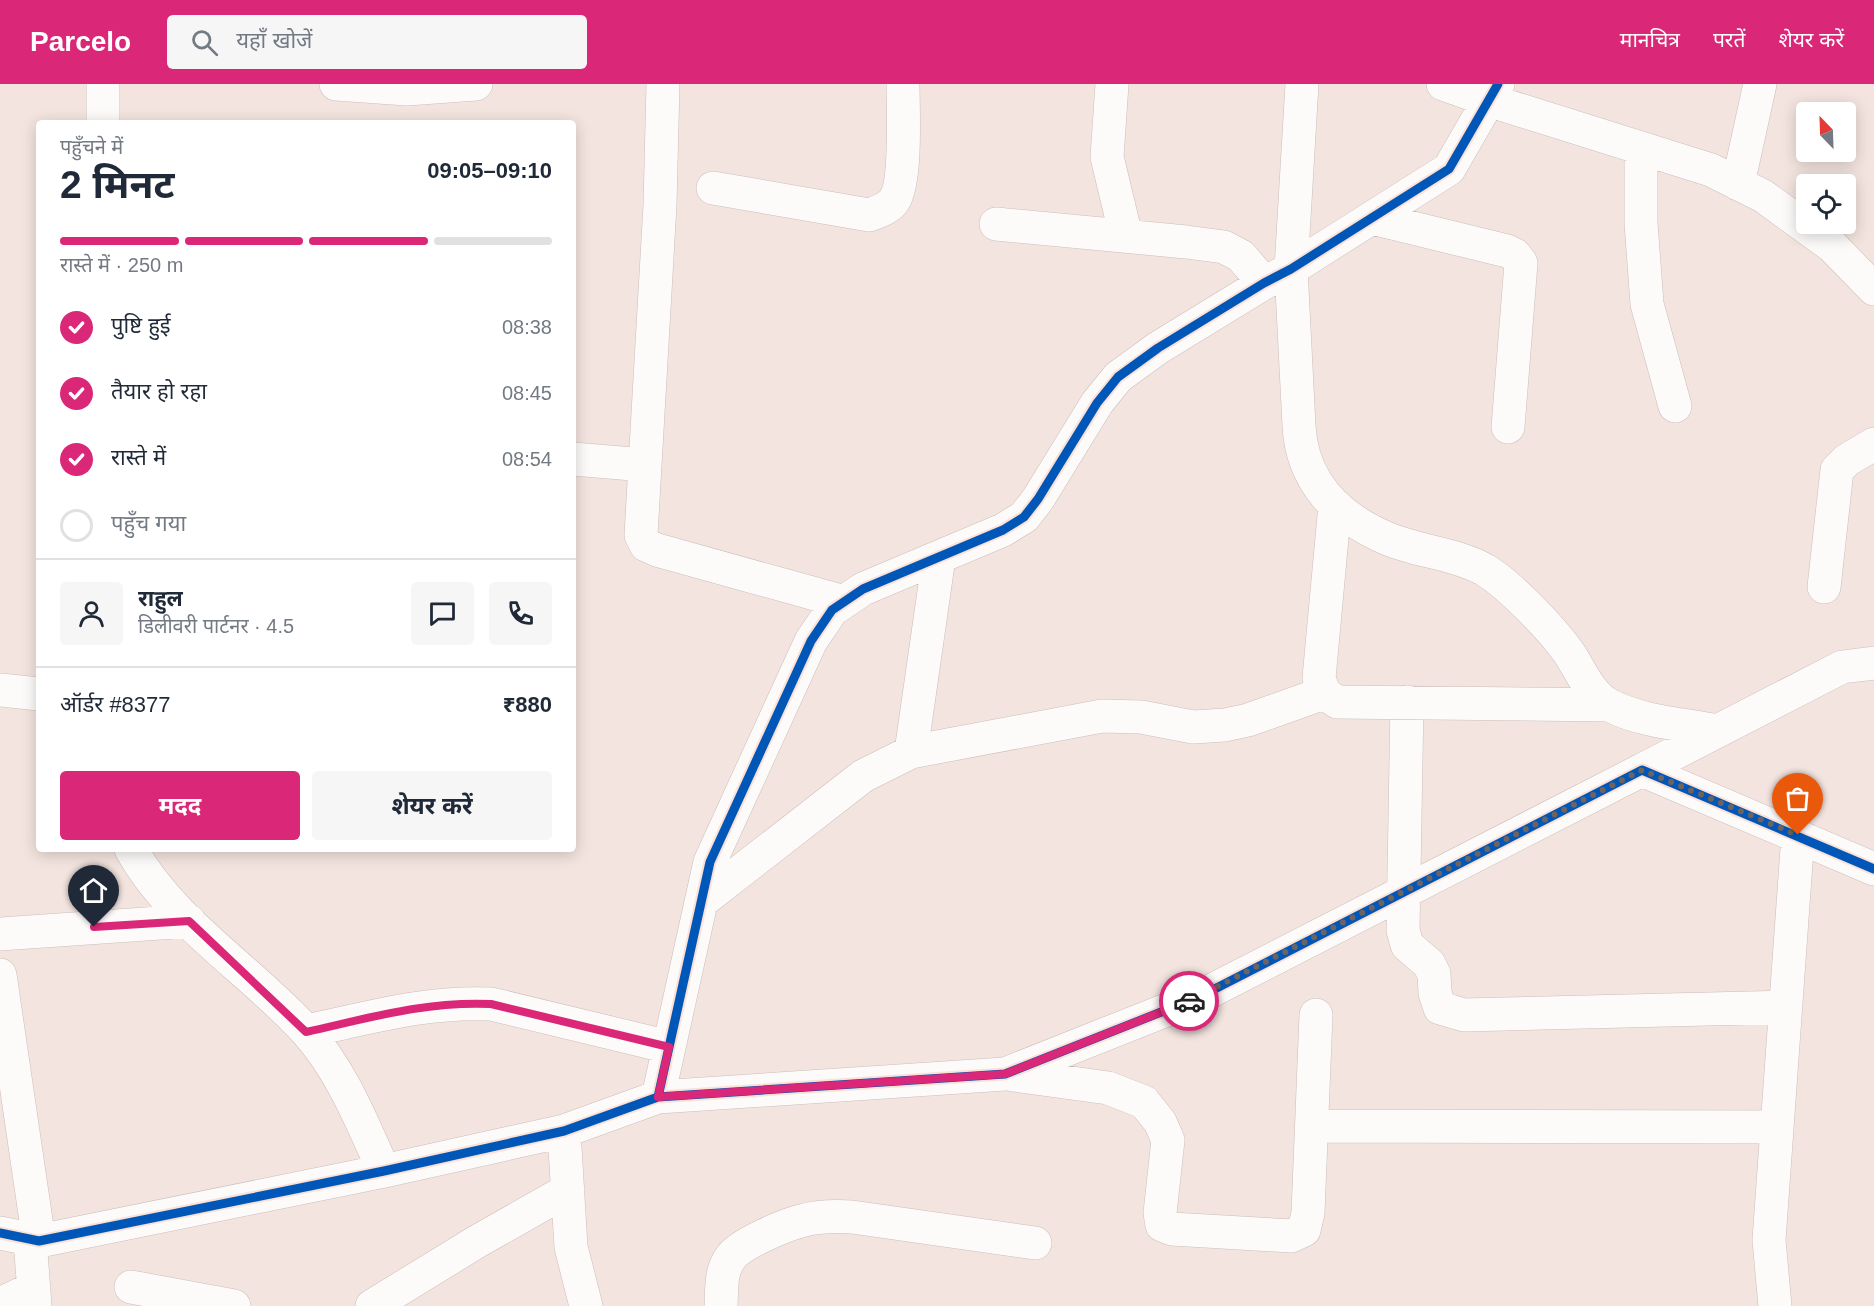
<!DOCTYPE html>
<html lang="hi">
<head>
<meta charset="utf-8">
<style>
	:root { --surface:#fff; --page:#f6f6f7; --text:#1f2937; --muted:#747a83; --line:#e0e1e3; --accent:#db2777 }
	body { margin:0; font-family:Arial,"Noto Sans Devanagari",sans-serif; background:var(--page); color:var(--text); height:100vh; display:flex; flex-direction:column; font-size:22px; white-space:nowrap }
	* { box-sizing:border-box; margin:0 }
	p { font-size:20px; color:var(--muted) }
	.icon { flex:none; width:33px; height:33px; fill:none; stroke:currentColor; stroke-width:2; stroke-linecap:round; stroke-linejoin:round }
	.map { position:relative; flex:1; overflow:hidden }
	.details { position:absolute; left:36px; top:36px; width:540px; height:732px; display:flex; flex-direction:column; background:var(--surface); border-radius:6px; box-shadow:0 3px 15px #0003 }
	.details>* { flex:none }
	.needle { width:39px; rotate:337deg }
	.fabs { position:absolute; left:1796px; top:18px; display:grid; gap:12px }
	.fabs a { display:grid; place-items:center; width:60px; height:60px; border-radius:6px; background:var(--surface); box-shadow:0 3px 15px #0003; font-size:30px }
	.pin { position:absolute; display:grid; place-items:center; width:51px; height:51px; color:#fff; margin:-62px -26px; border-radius:50% 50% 50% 0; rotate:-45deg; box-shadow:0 0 6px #0007 }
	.pin .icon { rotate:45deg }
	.courier { position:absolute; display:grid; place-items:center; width:60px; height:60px; margin:-30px; border:4px solid #db2777; border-radius:50%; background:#fff; color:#222; box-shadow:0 2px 8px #0007 }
	.summary em { font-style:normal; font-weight:700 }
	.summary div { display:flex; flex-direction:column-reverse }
	.summary { display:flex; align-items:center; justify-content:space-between; height:102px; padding:0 24px }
	h1 { font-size:39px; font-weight:700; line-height:45px }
	.bar { display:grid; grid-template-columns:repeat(4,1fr); gap:9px 6px; align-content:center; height:72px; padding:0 24px }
	.bar i { height:8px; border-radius:4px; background:var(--line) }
	.bar .current { background:var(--accent) }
	.bar p { grid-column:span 4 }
	.line { display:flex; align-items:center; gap:15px; padding:0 24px; border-top:2px solid var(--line) }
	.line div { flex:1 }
	.round { display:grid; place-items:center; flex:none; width:63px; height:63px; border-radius:6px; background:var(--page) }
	ol { padding:0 24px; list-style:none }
	li { display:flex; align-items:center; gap:18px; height:66px }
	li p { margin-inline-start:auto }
	li .icon { padding:6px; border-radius:50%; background:var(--accent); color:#fff; stroke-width:4 }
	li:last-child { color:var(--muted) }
	li i { width:33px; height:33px; border:3px solid var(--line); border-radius:50% }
	.action { display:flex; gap:12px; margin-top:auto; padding:12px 24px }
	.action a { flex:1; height:69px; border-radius:6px; background:var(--accent); color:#fff; font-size:24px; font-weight:700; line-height:69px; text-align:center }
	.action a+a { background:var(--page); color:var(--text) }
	header { display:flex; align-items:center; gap:36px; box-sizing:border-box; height:84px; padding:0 30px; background:var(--accent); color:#fff }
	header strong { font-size:28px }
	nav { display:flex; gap:33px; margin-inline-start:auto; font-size:21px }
	.search { width:420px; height:54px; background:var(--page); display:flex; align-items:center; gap:15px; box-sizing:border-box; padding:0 21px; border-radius:6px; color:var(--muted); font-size:22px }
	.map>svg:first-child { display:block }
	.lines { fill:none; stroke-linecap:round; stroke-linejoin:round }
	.minor-casing { stroke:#cbbeba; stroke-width:34 }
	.minor { stroke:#fdfbfa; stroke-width:33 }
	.cycleway-casing { stroke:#fbe1d7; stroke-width:13 }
	.cycleway { stroke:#0057b8; stroke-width:9 }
	.done { stroke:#70635e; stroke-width:6; stroke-dasharray:0 10.8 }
	.route { stroke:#db2777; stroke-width:8 }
</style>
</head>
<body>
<header>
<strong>Parcelo</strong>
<div class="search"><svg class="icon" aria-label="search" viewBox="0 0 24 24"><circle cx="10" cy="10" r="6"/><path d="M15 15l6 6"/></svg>यहाँ खोजें</div>
<nav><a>मानचित्र</a><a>परतें</a><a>शेयर करें</a></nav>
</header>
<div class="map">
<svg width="1874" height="1222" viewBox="0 0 1874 1222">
	<rect width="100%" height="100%" fill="#f3e4df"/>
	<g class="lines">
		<g class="minor-casing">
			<path id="minor" d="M103,0V39
				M336,0L407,5L476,0
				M663,0L660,121L641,451L646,461L657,466L844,518
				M1112,0L1107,73L1126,152
				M1302,0L1291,185L1299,342C1302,397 1337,433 1386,454C1418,468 1455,469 1485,486C1510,501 1552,545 1569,569C1581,587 1590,612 1611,622C1643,638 1683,640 1717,647
				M1443,0L1488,16L1711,86L1763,112L1832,162L1874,205
				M1641,65V139L1647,220L1675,322
				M1738,100L1760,0
				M713,104L869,131C877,128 887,125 893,118C907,101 903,24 903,0
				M1372,134L1507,167L1515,171L1521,179L1508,343
				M996,140L1186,158L1224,163L1241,172L1264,199
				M573,375L645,381
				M1335,421L1319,594L1324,609L1337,618L1609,621
				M1824,503L1837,386L1847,376L1874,360
				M0,606L39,610
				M1407,618L1403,846L1407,861L1429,880L1434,890L1435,909L1440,924L1464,931L1786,923
				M911,668L939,473
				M1642,686L1842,583L1874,579
				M131,765C172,839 252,887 307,948C343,989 362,1039 384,1087
				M701,818L863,692L911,668L1102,632L1141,633L1193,643L1225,641L1248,636L1324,609
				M0,850L189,837
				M0,891L39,1157
				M306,947C369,934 426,917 491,920L669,963
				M1007,990L1108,1004L1144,1018L1160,1038L1168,1056L1160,1129L1162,1141L1172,1145L1291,1152L1304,1146L1308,1129L1316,931
				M658,1013L1005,990L1199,913L1642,686L1874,785
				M1312,1042L1777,1043
				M564,1047L571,1163L586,1222
				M0,1149L39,1157L384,1087L564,1047L658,1013L710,778L811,557L832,526L863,505L1003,446L1024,433L1038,415L1097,319L1118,293L1158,264L1264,199L1291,185L1449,85L1498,0
				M30,1155L35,1222
				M131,1203L234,1222
				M0,1220L34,1204
				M372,1222L478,1157L568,1106
				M721,1222C722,1205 720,1187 731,1173C740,1160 785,1141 801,1137C818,1132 835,1132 852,1133L1035,1159
				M1775,1222L1769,1156L1798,751"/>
		</g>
		<use href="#minor" class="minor"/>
		<g class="cycleway-casing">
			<path id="cycleway" d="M658,1013L1005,990L1199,913L1642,686L1874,785
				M0,1149L39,1157L384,1087L564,1047L658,1013L710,778L811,557L832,526L863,505L1003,446L1024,433L1038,415L1097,319L1118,293L1158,264L1264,199L1291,185L1449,85L1498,0"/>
		</g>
		<use href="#cycleway" class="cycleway"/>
	</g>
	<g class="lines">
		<path class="done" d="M1189,917L1642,686L1798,751"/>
		<path class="route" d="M94,843L189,837L306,948C369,934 426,917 491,920L669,963L658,1013L1005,990L1189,917"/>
	</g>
</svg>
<div class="fabs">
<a><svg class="needle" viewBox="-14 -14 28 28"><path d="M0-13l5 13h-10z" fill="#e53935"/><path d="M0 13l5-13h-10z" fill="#747a83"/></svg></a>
<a><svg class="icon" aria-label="locate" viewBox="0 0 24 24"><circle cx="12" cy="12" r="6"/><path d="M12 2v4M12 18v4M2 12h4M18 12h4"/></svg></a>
</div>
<div class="pin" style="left:1798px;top:751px;background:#ea580c"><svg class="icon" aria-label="bag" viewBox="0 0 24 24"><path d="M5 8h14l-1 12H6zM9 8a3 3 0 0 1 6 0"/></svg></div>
<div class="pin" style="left:94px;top:843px;background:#1f2937"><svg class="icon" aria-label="home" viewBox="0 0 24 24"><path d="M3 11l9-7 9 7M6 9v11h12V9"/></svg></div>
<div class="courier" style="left:1189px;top:917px"><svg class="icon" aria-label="car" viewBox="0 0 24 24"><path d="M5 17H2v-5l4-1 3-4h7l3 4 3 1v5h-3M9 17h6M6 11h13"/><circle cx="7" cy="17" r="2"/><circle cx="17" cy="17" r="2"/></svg></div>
<section class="details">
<div class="summary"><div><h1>2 मिनट</h1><p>पहुँचने में</p></div><em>09:05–09:10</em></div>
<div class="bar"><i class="current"></i><i class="current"></i><i class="current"></i><i></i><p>रास्ते में · 250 m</p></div>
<ol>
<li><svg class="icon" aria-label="check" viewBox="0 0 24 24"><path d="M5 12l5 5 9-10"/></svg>पुष्टि हुई<p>08:38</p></li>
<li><svg class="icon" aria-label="check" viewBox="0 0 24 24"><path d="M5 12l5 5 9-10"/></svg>तैयार हो रहा<p>08:45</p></li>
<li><svg class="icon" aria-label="check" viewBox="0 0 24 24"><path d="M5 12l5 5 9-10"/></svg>रास्ते में<p>08:54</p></li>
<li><i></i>पहुँच गया</li>
</ol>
<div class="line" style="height:108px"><a class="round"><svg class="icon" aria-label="person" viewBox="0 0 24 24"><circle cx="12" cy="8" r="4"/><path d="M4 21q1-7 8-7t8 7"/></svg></a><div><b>राहुल</b><p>डिलीवरी पार्टनर · 4.5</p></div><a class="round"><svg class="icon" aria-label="chat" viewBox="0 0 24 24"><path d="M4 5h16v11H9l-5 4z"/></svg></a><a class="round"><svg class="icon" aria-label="phone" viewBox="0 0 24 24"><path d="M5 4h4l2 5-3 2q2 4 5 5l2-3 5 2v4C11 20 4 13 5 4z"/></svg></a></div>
<div class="line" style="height:78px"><div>ऑर्डर #8377</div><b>₹880</b></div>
<div class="action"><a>मदद</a><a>शेयर करें</a></div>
</section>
</div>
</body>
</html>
